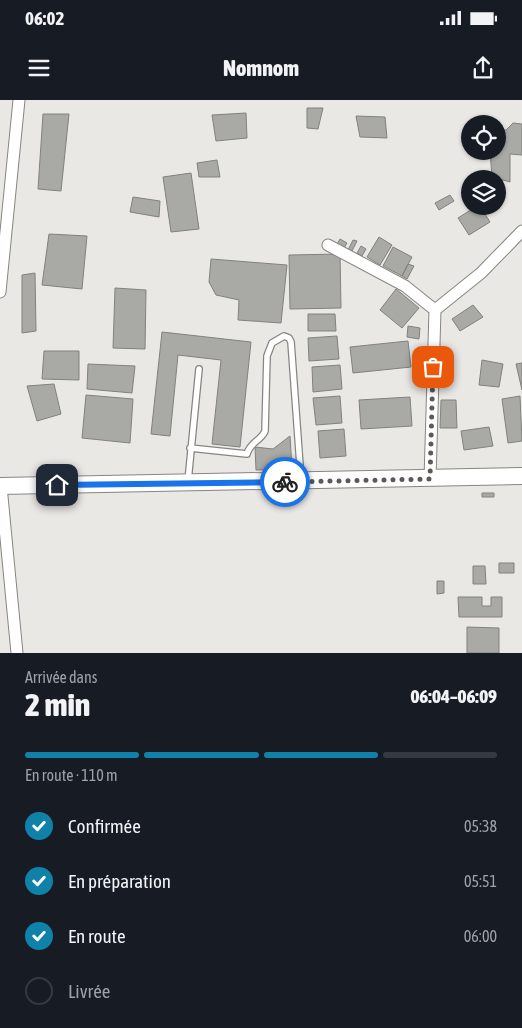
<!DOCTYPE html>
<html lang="fr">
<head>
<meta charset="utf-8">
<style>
	:root { --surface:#171b24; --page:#20242c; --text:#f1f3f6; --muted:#9ea1a6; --line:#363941; --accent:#1082a9 }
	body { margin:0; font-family:"Asap Condensed",sans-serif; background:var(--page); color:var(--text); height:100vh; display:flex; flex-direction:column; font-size:19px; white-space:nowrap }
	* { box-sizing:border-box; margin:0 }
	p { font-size:16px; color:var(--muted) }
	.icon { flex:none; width:28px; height:28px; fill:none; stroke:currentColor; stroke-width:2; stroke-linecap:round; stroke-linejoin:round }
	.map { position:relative; height:553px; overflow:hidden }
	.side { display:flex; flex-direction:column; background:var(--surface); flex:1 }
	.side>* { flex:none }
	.buttons { position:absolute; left:461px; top:15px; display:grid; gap:10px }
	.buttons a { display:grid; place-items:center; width:45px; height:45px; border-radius:50%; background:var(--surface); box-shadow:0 1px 4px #0004; font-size:25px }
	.pin { position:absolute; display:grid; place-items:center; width:42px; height:42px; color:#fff; margin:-21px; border-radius:10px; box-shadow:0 2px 8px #0006 }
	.courier { position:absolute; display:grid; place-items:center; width:50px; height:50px; margin:-25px; border:4px solid #1a73e8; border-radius:50%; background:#fff; color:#222; box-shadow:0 1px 6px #0007 }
	.overview em { font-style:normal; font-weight:800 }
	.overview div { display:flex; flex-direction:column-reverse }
	.overview { display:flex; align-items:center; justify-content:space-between; height:85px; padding:0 25px }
	h1 { font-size:32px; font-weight:800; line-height:38px }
	.bar { display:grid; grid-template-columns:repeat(4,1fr); gap:8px 5px; align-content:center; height:60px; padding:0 25px }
	.bar i { height:6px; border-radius:4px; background:var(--line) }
	.bar .active { background:var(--accent) }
	.bar p { grid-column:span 4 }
	ol { padding:0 25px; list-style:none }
	li { display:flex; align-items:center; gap:15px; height:55px }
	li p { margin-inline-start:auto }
	li .icon { padding:5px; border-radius:50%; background:var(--accent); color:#fff; stroke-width:4 }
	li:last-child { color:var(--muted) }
	li i { width:28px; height:28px; border:2px solid var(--line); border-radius:50% }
	.status { display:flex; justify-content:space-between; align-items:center; height:35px; padding:0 25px; background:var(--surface); direction:ltr }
	.status svg { height:14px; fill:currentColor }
	header { display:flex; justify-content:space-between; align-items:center; height:65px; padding:0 25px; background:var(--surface); font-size:22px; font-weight:800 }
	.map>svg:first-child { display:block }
	.building { fill:#a9a9a6; stroke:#81817e }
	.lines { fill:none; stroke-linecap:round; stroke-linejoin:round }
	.lane-casing { stroke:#878582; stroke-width:8 }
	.street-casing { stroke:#878582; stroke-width:13 }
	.secondary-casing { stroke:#878582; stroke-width:18 }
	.lane { stroke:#fff; stroke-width:5.5 }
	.street { stroke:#fff; stroke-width:11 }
	.secondary { stroke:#fff; stroke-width:16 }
	.done { stroke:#5c5a59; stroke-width:5; stroke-dasharray:0 9 }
	.route { stroke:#1a73e8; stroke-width:6 }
</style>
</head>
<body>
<div class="status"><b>06:02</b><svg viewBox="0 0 49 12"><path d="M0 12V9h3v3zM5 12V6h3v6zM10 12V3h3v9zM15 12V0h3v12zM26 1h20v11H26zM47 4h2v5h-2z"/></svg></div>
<header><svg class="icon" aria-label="menu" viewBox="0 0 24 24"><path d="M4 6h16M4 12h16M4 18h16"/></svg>Nomnom<svg class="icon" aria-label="share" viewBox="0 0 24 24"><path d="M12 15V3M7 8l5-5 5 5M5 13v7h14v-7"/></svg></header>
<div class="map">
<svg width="522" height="553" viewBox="0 0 522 553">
	<rect width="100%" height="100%" fill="#eae8e5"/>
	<path class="building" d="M307,8H323L318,29L307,28Z
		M246,13L247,38L216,41L212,15Z
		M43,14H69L61,91L38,89Z
		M356,16L385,17L387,38L360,37Z
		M513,23L522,24V55L510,54V82L492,77L490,51H498V31L506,30Z
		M217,60L220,77H199L197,63Z
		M191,73L199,129L171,132L163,77Z
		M450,95L454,101L439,110L435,103Z
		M133,97L160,101L159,117L130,112Z
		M477,106H480L490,122L469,135L458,118Z
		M49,134L87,136L82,189L42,185Z
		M379,137L392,145L380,165L367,157Z
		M340,139L347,143L344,148L337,144Z
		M353,140L357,141L352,151L348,150Z
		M361,146L366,149L362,156L357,153Z
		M393,147L412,157L402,176L383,166Z
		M340,154L341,208L290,209L289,155Z
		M211,159L287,165L281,223L238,220L239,200L216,195L209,182Z
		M408,164L414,166L407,179L402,176Z
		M35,173L36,231L22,233V175Z
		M115,188L146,190L145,249L113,248Z
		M396,189L419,208L402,228L380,210Z
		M473,205L483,217L460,231L452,219Z
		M308,214H335L336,231H308Z
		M408,226L420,228L419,239L407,237Z
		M162,232L251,242L240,347L212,344L221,260L178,255L170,336L151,334Z
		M337,236L339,259L309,261L308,238Z
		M408,241L411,267L353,273L350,247Z
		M44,251H79V280L42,279Z
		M482,260L503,264L499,287L479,285Z
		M522,263V290L516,264Z
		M88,264L135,266L132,293L87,289Z
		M340,265L342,289L313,292L312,267Z
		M54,284L61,314L37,321L27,286Z
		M86,295L133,299L130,343L82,338Z
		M340,296L342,323L316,325L313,298Z
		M520,296L522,341L508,343L502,299Z
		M410,297L412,326L361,329L359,300Z
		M441,300H456L457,328H440Z
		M489,327L493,346L464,350L461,331Z
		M344,329L346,356L320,358L318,331Z
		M290,336L292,369L256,370L255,347L273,349Z
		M482,393H494V397H482Z
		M499,463H514V473H499Z
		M473,466H485L486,484H473Z
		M437,481H444V493L437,494Z
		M458,497H482V506H491V497H502V517H459Z
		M467,527L499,528V553H467Z"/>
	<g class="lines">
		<g class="lane-casing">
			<path id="lane" d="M190,348L247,354C250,342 261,341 265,331L267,256L272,243L284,236L289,238L291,242L301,379
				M188,381L199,269"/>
		</g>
		<g class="street-casing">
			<path id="street" d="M328,145L405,186L435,210
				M0,192L19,0
				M430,379L435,210L481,173L522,131
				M1,386L17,553"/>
		</g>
		<g class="secondary-casing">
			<path id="secondary" d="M0,386L522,376"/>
		</g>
		<use href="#lane" class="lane"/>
		<use href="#street" class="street"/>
		<use href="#secondary" class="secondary"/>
	</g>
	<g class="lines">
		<path class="done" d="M285,382L430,379L433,267"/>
		<path class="route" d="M57,385L285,382"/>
	</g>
</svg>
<div class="buttons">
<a><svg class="icon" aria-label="locate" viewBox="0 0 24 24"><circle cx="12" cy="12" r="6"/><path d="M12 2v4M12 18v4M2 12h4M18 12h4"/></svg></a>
<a><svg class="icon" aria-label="layers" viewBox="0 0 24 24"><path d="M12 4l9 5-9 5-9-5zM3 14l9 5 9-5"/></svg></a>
</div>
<div class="pin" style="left:433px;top:267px;background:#ea580c"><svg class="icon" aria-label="bag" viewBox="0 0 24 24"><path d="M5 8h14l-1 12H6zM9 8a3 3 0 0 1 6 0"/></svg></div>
<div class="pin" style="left:57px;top:385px;background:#1f2937"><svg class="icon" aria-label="home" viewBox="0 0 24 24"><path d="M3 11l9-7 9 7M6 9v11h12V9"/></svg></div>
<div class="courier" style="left:285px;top:382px"><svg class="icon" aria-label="bike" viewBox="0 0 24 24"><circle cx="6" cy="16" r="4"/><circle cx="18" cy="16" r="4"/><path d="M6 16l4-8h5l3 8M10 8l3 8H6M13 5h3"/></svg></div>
</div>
<section class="side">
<div class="overview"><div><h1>2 min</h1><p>Arrivée dans</p></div><em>06:04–06:09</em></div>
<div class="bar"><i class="active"></i><i class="active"></i><i class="active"></i><i></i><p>En route · 110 m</p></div>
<ol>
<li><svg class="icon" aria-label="check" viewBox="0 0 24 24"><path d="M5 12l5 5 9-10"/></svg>Confirmée<p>05:38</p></li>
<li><svg class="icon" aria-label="check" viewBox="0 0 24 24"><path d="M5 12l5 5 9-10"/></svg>En préparation<p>05:51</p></li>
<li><svg class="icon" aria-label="check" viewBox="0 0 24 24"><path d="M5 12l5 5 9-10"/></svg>En route<p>06:00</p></li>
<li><i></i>Livrée</li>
</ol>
</section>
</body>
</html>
